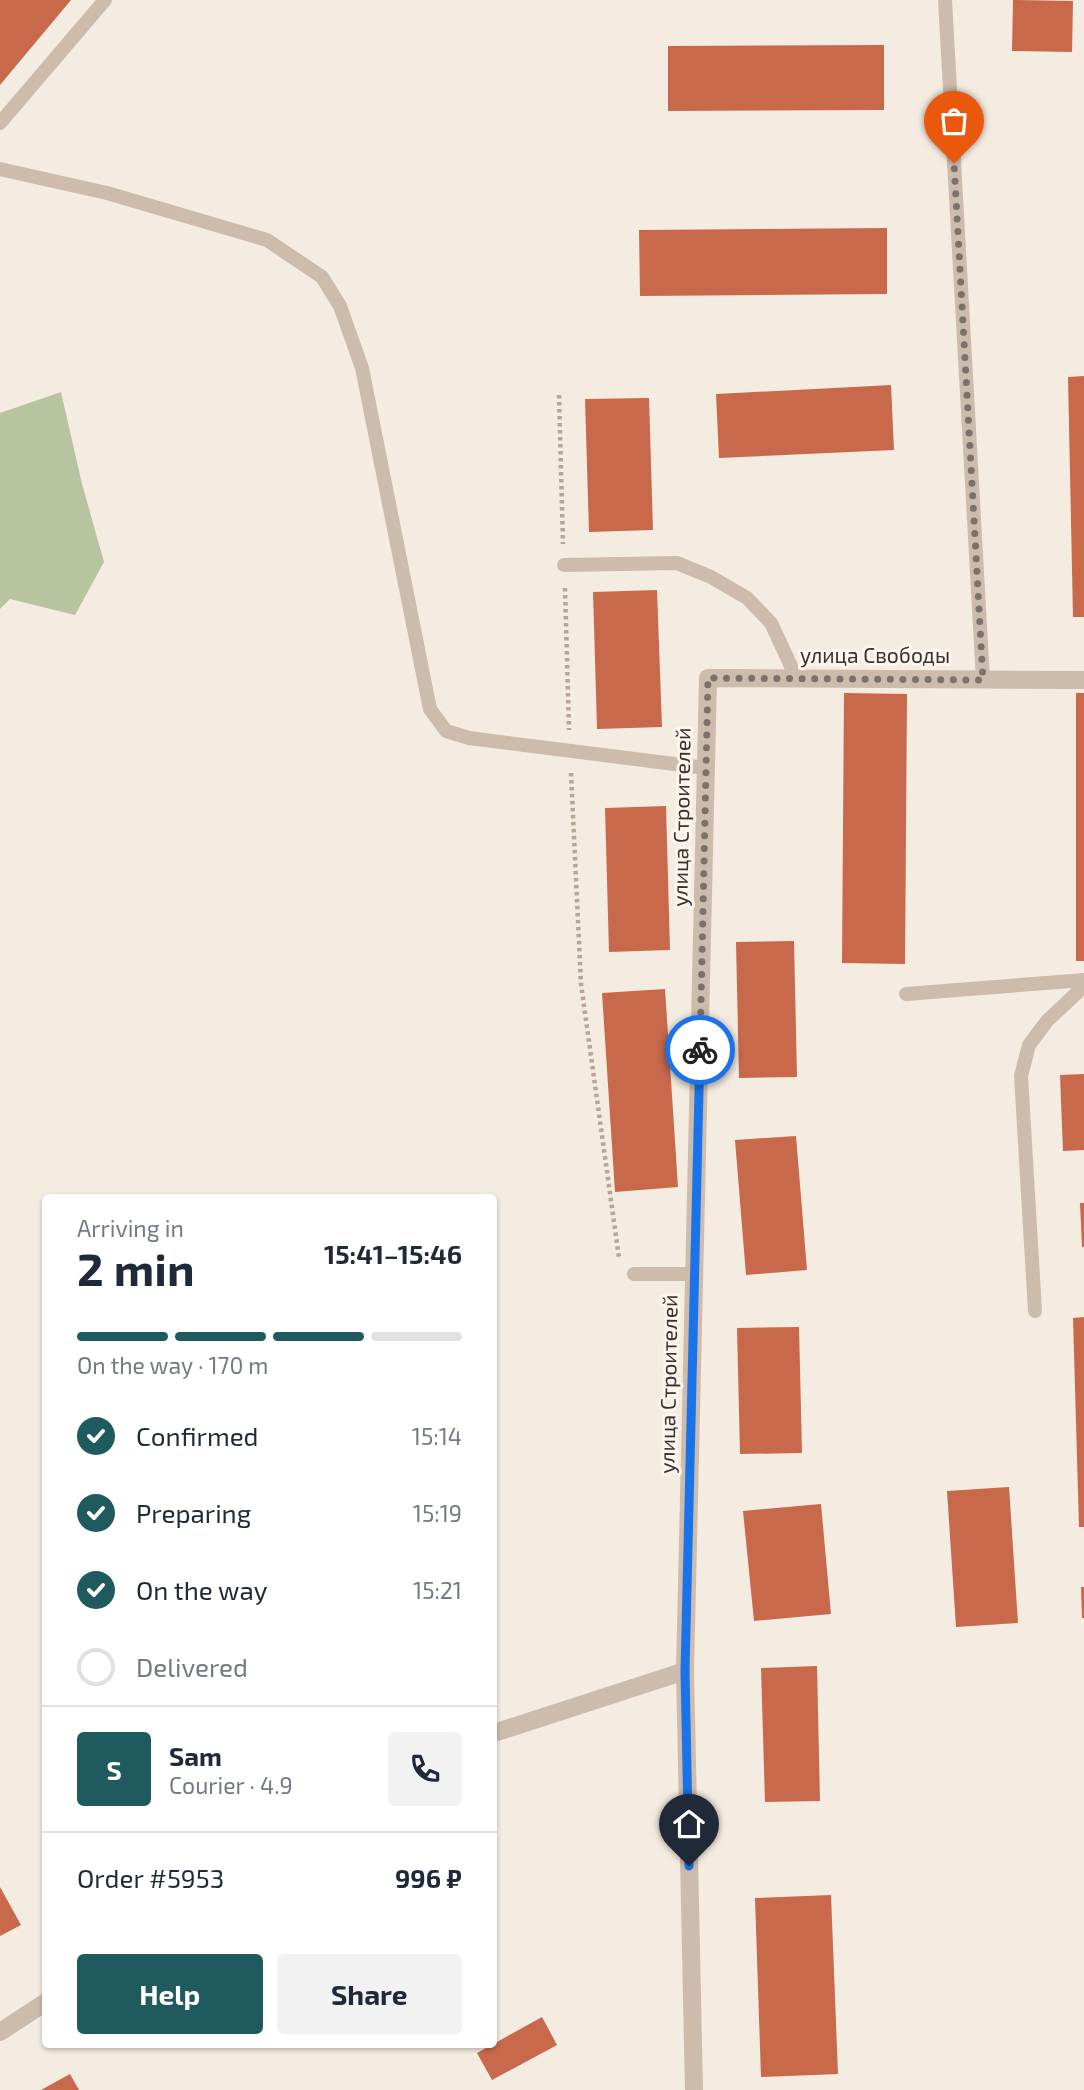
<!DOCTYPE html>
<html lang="en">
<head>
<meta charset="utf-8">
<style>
	:root { --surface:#fff; --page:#f2f2f3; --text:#1f2937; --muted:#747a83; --line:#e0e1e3; --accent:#1f5a5e }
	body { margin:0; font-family:"Exo 2",sans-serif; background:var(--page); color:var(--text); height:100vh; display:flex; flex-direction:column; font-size:26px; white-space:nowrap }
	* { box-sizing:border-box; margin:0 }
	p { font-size:23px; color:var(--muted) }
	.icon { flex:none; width:38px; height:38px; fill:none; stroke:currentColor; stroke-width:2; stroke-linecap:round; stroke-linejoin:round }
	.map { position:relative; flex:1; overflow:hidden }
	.panel { position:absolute; left:42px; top:1194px; width:455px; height:854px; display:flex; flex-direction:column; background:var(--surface); border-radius:7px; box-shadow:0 2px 5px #0004 }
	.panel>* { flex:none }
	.pin { position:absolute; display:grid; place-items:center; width:60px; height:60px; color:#fff; margin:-72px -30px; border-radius:50% 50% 50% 0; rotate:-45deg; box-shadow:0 0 7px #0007 }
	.pin .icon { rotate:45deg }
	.courier { position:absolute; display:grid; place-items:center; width:70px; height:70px; margin:-35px; border:5px solid #1a73e8; border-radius:50%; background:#fff; color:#222; box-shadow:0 2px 9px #0007 }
	.overview em { font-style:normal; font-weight:700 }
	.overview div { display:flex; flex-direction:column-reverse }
	.overview { display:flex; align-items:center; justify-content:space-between; height:119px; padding:0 35px }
	h1 { font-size:46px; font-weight:700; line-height:52px }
	.bar { display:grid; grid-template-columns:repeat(4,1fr); gap:10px 7px; align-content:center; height:84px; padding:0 35px }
	.bar i { height:9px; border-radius:5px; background:var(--line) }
	.bar .selected { background:var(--accent) }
	.bar p { grid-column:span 4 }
	.line { display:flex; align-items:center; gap:18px; padding:0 35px; border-top:2px solid var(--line) }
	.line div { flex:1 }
	.round { display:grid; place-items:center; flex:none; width:74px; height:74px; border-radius:7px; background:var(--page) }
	ol { padding:0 35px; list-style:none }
	li { display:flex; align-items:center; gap:21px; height:77px }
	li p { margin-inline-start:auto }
	li .icon { padding:7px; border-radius:50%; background:var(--accent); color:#fff; stroke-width:4 }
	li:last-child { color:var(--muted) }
	li i { width:38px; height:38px; border:4px solid var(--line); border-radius:50% }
	.action { display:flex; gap:14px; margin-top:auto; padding:14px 35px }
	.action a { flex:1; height:80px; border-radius:7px; background:var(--accent); color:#fff; font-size:28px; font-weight:700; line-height:80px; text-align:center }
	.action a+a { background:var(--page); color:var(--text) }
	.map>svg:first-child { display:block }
	.green { fill:#b8c4a0 }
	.building { fill:#c8694b }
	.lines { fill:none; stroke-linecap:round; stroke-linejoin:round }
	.path { stroke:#b9a596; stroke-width:4.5; stroke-dasharray:3.5 3.5; stroke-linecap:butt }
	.service { stroke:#cdbbac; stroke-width:14 }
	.minor { stroke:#cdbbac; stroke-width:18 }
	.done { stroke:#7c716b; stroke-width:7; stroke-dasharray:0 12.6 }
	.route { stroke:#1a73e8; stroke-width:9 }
	.labels { text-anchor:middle; stroke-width:6; stroke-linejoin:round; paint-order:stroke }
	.street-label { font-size:21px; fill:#3b302b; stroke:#fbf5ee }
</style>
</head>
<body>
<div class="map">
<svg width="1084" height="2090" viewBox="0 0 1084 2090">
	<rect width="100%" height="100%" fill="#f4ebe1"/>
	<path class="green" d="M61,392L82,484L104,562L75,615L10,599L0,609V413Z"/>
	<path class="building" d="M0,0H71L0,85Z
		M1013,0L1073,1L1072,52L1012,51Z
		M884,45V110L668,111V46Z
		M887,228V294L640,296L639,230Z
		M1084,376V617H1073L1068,377Z
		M891,385L894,450L719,458L716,394Z
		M649,398L653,530L589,532L585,399Z
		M657,590L662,727L597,729L593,592Z
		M844,693L907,694L905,964L842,963Z
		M1076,693H1084V961H1076Z
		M666,806L670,950L609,952L605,808Z
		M794,941L797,1077L739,1078L736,942Z
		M665,989L678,1187L615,1192L602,993Z
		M1084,1074V1150L1063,1151L1060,1075Z
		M796,1136L807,1270L746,1275L735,1140Z
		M1080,1203H1084V1247H1082Z
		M1084,1317V1527H1079L1073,1318Z
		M799,1327L802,1453L740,1454L737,1328Z
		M1009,1487L1018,1623L956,1627L947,1491Z
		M821,1504L831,1614L754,1621L743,1511Z
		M1081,1587H1084V1618H1082Z
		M817,1666L820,1801L765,1802L761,1668Z
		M0,1887L21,1925L0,1936Z
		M831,1895L838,2074L761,2077L755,1898Z
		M542,2017L557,2045L492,2080L477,2053Z
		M70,2074L79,2090H41Z"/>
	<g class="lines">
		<path class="path" d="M559,395L563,544
			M565,588L569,730
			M571,773L581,984L619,1258"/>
		<path class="service" d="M945,0L983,680
			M0,123L105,0
			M0,169L107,193L267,240L322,277L340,306L362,368L430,709L446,731L469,738L706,768
			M564,565L677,563L711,577L747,598L771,623L797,679
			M906,994L1084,980
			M634,1274H694
			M1035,1311L1021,1076L1029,1045L1047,1021L1084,986"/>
		<path class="minor" d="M494,1733L685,1671
			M0,2032L46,2002
			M694,2090L685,1671L708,678L1084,680"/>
	</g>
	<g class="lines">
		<path class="done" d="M700,1050L708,678L983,680L954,163"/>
		<path class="route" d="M689,1866L685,1671L700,1050"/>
	</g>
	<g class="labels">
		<g class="street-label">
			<text x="875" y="663">улица Свободы</text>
			<text transform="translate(682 817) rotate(-89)" y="7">улица Строителей</text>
			<text transform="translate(669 1384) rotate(-89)" y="7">улица Строителей</text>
		</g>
	</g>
</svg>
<div class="pin" style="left:954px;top:163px;background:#ea580c"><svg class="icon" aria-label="bag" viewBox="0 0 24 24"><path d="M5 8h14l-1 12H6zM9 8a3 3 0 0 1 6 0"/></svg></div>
<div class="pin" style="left:689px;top:1866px;background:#1f2937"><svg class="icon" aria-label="home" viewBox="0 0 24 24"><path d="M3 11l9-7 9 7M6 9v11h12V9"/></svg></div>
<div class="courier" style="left:700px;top:1050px"><svg class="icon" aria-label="bike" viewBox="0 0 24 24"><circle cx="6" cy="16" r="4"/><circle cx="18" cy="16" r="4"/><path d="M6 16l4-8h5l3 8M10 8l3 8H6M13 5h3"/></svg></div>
<section class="panel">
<div class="overview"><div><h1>2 min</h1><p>Arriving in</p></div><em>15:41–15:46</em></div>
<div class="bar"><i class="selected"></i><i class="selected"></i><i class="selected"></i><i></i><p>On the way · 170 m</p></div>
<ol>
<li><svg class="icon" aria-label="check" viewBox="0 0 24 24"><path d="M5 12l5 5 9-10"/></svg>Confirmed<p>15:14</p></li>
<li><svg class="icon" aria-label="check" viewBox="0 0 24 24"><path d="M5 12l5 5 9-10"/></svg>Preparing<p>15:19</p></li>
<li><svg class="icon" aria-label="check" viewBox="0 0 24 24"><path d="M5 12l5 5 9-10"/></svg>On the way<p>15:21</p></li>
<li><i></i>Delivered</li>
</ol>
<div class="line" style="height:126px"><b class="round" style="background:var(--accent);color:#fff">S</b><div><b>Sam</b><p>Courier · 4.9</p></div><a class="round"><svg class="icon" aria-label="phone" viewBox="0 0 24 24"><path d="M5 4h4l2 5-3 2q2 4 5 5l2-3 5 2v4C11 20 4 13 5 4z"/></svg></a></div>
<div class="line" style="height:91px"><div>Order #5953</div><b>996 ₽</b></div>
<div class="action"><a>Help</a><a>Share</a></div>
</section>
</div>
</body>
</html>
